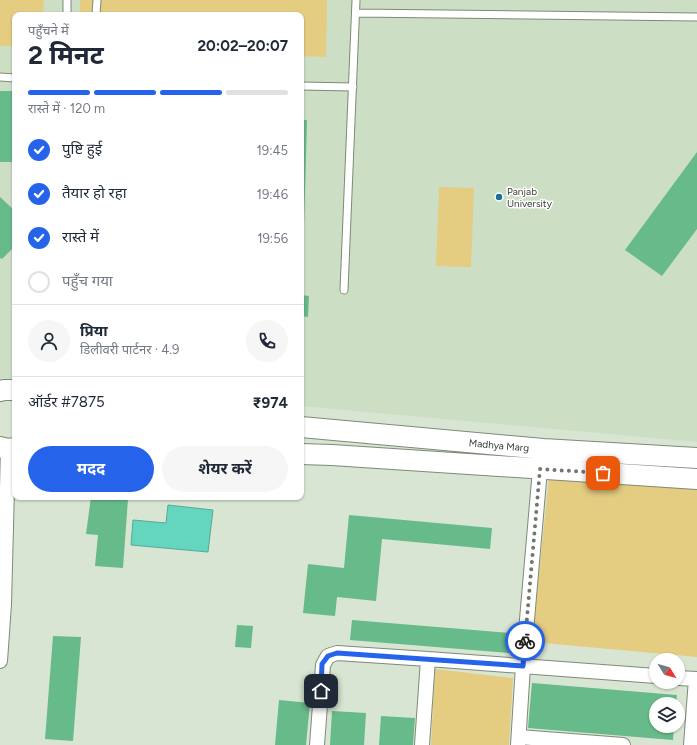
<!DOCTYPE html>
<html lang="hi">
<head>
<meta charset="utf-8">
<style>
	:root { --surface:#fff; --page:#f6f6f7; --text:#1f2937; --muted:#747a83; --line:#e0e1e3; --accent:#2563eb }
	body { margin:0; font-family:Figtree,"Noto Sans Devanagari",sans-serif; background:var(--page); color:var(--text); height:100vh; display:flex; flex-direction:column; font-size:15px; white-space:nowrap }
	* { box-sizing:border-box; margin:0 }
	p { font-size:13px; color:var(--muted) }
	.icon { flex:none; width:22px; height:22px; fill:none; stroke:currentColor; stroke-width:2; stroke-linecap:round; stroke-linejoin:round }
	.map { position:relative; flex:1; overflow:hidden }
	.drawer { position:absolute; left:12px; top:12px; width:292px; height:488px; display:flex; flex-direction:column; background:var(--surface); border-radius:8px; box-shadow:0 1px 3px #0004 }
	.drawer>* { flex:none }
	.needle { width:26px; rotate:127deg }
	.tools { position:absolute; left:649px; top:653px; display:grid; gap:8px }
	.tools a { display:grid; place-items:center; width:36px; height:36px; border-radius:50%; background:var(--surface); box-shadow:0 1px 3px #0004; font-size:20px }
	.pin { position:absolute; display:grid; place-items:center; width:34px; height:34px; color:#fff; margin:-17px; border-radius:8px; box-shadow:0 2px 6px #0006 }
	.courier { position:absolute; display:grid; place-items:center; width:40px; height:40px; margin:-20px; border:3px solid #2563eb; border-radius:50%; background:#fff; color:#222; box-shadow:0 1px 5px #0007 }
	.summary em { font-style:normal; font-weight:700 }
	.summary div { display:flex; flex-direction:column-reverse }
	.summary { display:flex; align-items:center; justify-content:space-between; height:68px; padding:0 16px }
	h1 { font-size:26px; font-weight:700; line-height:30px }
	.bar { display:grid; grid-template-columns:repeat(4,1fr); gap:6px 4px; align-content:center; height:48px; padding:0 16px }
	.bar i { height:5px; border-radius:3px; background:var(--line) }
	.bar .current { background:var(--accent) }
	.bar p { grid-column:span 4 }
	.line { display:flex; align-items:center; gap:10px; padding:0 16px; border-top:1px solid var(--line) }
	.line div { flex:1 }
	.round { display:grid; place-items:center; flex:none; width:42px; height:42px; border-radius:21px; background:var(--page) }
	ol { padding:0 16px; list-style:none }
	li { display:flex; align-items:center; gap:12px; height:44px }
	li p { margin-inline-start:auto }
	li .icon { padding:4px; border-radius:50%; background:var(--accent); color:#fff; stroke-width:4 }
	li:last-child { color:var(--muted) }
	li i { width:22px; height:22px; border:2px solid var(--line); border-radius:50% }
	.cta { display:flex; gap:8px; margin-top:auto; padding:8px 16px }
	.cta a { flex:1; height:46px; border-radius:24px; background:var(--accent); color:#fff; font-size:16px; font-weight:700; line-height:46px; text-align:center }
	.cta a+a { background:var(--page); color:var(--text) }
	.map>svg:first-child { display:block }
	.built { fill:#ccdec4 }
	.green { fill:#e4cc81 }
	.water { fill:#65d6be; stroke:#58a895 }
	.building { fill:#67ba89 }
	.lines { fill:none; stroke-linecap:round; stroke-linejoin:round }
	.service-casing { stroke:#7e8a78; stroke-width:9 }
	.minor-casing { stroke:#7e8a78; stroke-width:16 }
	.secondary-casing { stroke:#7e8a78; stroke-width:22 }
	.service { stroke:#fff; stroke-width:7 }
	.minor { stroke:#fff; stroke-width:14 }
	.secondary { stroke:#fff; stroke-width:20 }
	.done { stroke:#70786d; stroke-width:4; stroke-dasharray:0 7.2 }
	.route { stroke:#2563eb; stroke-width:5 }
	.poi-dot { fill:#1d6d9f; stroke:#fff; stroke-width:1.5 }
	.labels { text-anchor:middle; stroke-width:3; stroke-linejoin:round; paint-order:stroke }
	.poi-label { font-size:10px; fill:#383d36; stroke:#fff; text-anchor:start }
	.street-label { font-size:10px; fill:#383d36; stroke:#fff }
</style>
</head>
<body>
<div class="map">
<svg width="697" height="745" viewBox="0 0 697 745">
	<rect width="100%" height="100%" fill="#d8e5d2"/>
	<path class="built" d="M0,0H697V442L301,406V15H15V381L0,380Z"/>
	<path class="green" d="M0,0H44L43,15H15V46H0Z
		M80,0H327L326,57L301,56V15H80Z
		M439,187L474,188L471,267L436,266Z
		M549,477L697,488V657L532,642Z
		M435,669L513,678L509,745H431Z"/>
	<path class="water" d="M168,505L213,510L208,552L131,545L133,520L166,523Z"/>
	<path class="building" d="M0,91H15V162H0Z
		M301,120H307L303,261H301Z
		M697,152V229L662,276L625,250Z
		M0,197L15,211V246L2,259L0,258Z
		M301,295L309,296L308,317L301,316Z
		M91,497H114L128,499L123,568L95,566L98,535L86,534Z
		M349,515L492,528L490,549L382,539L376,601L337,597L335,616L303,613L308,564L344,568Z
		M352,620L511,633L509,653L350,640Z
		M237,625L253,626L251,648L235,647Z
		M53,636L81,637L73,741L45,739Z
		M532,683L677,695L676,704H656V726H674L673,740L528,728Z
		M279,700L310,703L306,745H275Z
		M332,711L366,713L364,745H330Z
		M381,716L415,718L413,745H379Z"/>
	<g class="lines">
		<g class="service-casing">
			<path id="service" d="M356,13L697,17
				M67,15V0
				M96,15L97,0
				M0,77L15,78
				M301,86L353,87
				M344,290L356,0"/>
		</g>
		<g class="minor-casing">
			<path id="minor" d="M0,661L4,604L8,449
				M678,678L697,679
				M519,737L623,745
				M317,745L323,665L328,656L337,653L428,659L656,676
				M422,745L428,659
				M518,745L523,666L540,469
				M691,745L696,679"/>
		</g>
		<g class="secondary-casing">
			<path id="secondary" d="M0,391L4,390H15
				M301,427L543,449L697,458
				M0,447L8,449L15,448
				M301,454L332,455L697,479"/>
		</g>
		<use href="#service" class="service"/>
		<use href="#minor" class="minor"/>
		<use href="#secondary" class="secondary"/>
	</g>
	<g class="lines">
		<path class="done" d="M525,641L540,469L603,473"/>
		<path class="route" d="M321,691L322,664L328,656L337,653L523,666L525,641"/>
	</g>
	<circle class="poi-dot" cx="499" cy="197" r="4"/>
	<g class="labels">
		<g class="poi-label">
			<text x="507" y="195">Panjab<tspan x="507" dy="12">University</tspan></text>
		</g>
		<g class="street-label">
			<text transform="translate(499 445) rotate(5)" y="4">Madhya Marg</text>
		</g>
	</g>
</svg>
<div class="tools">
<a><svg class="needle" viewBox="-14 -14 28 28"><path d="M0-13l5 13h-10z" fill="#e53935"/><path d="M0 13l5-13h-10z" fill="#747a83"/></svg></a>
<a><svg class="icon" aria-label="layers" viewBox="0 0 24 24"><path d="M12 4l9 5-9 5-9-5zM3 14l9 5 9-5"/></svg></a>
</div>
<div class="pin" style="left:603px;top:473px;background:#ea580c"><svg class="icon" aria-label="bag" viewBox="0 0 24 24"><path d="M5 8h14l-1 12H6zM9 8a3 3 0 0 1 6 0"/></svg></div>
<div class="pin" style="left:321px;top:691px;background:#1f2937"><svg class="icon" aria-label="home" viewBox="0 0 24 24"><path d="M3 11l9-7 9 7M6 9v11h12V9"/></svg></div>
<div class="courier" style="left:525px;top:641px"><svg class="icon" aria-label="bike" viewBox="0 0 24 24"><circle cx="6" cy="16" r="4"/><circle cx="18" cy="16" r="4"/><path d="M6 16l4-8h5l3 8M10 8l3 8H6M13 5h3"/></svg></div>
<section class="drawer">
<div class="summary"><div><h1>2 मिनट</h1><p>पहुँचने में</p></div><em>20:02–20:07</em></div>
<div class="bar"><i class="current"></i><i class="current"></i><i class="current"></i><i></i><p>रास्ते में · 120 m</p></div>
<ol>
<li><svg class="icon" aria-label="check" viewBox="0 0 24 24"><path d="M5 12l5 5 9-10"/></svg>पुष्टि हुई<p>19:45</p></li>
<li><svg class="icon" aria-label="check" viewBox="0 0 24 24"><path d="M5 12l5 5 9-10"/></svg>तैयार हो रहा<p>19:46</p></li>
<li><svg class="icon" aria-label="check" viewBox="0 0 24 24"><path d="M5 12l5 5 9-10"/></svg>रास्ते में<p>19:56</p></li>
<li><i></i>पहुँच गया</li>
</ol>
<div class="line" style="height:72px"><a class="round"><svg class="icon" aria-label="person" viewBox="0 0 24 24"><circle cx="12" cy="8" r="4"/><path d="M4 21q1-7 8-7t8 7"/></svg></a><div><b>प्रिया</b><p>डिलीवरी पार्टनर · 4.9</p></div><a class="round"><svg class="icon" aria-label="phone" viewBox="0 0 24 24"><path d="M5 4h4l2 5-3 2q2 4 5 5l2-3 5 2v4C11 20 4 13 5 4z"/></svg></a></div>
<div class="line" style="height:52px"><div>ऑर्डर #7875</div><b>₹974</b></div>
<div class="cta"><a>मदद</a><a>शेयर करें</a></div>
</section>
</div>
</body>
</html>
